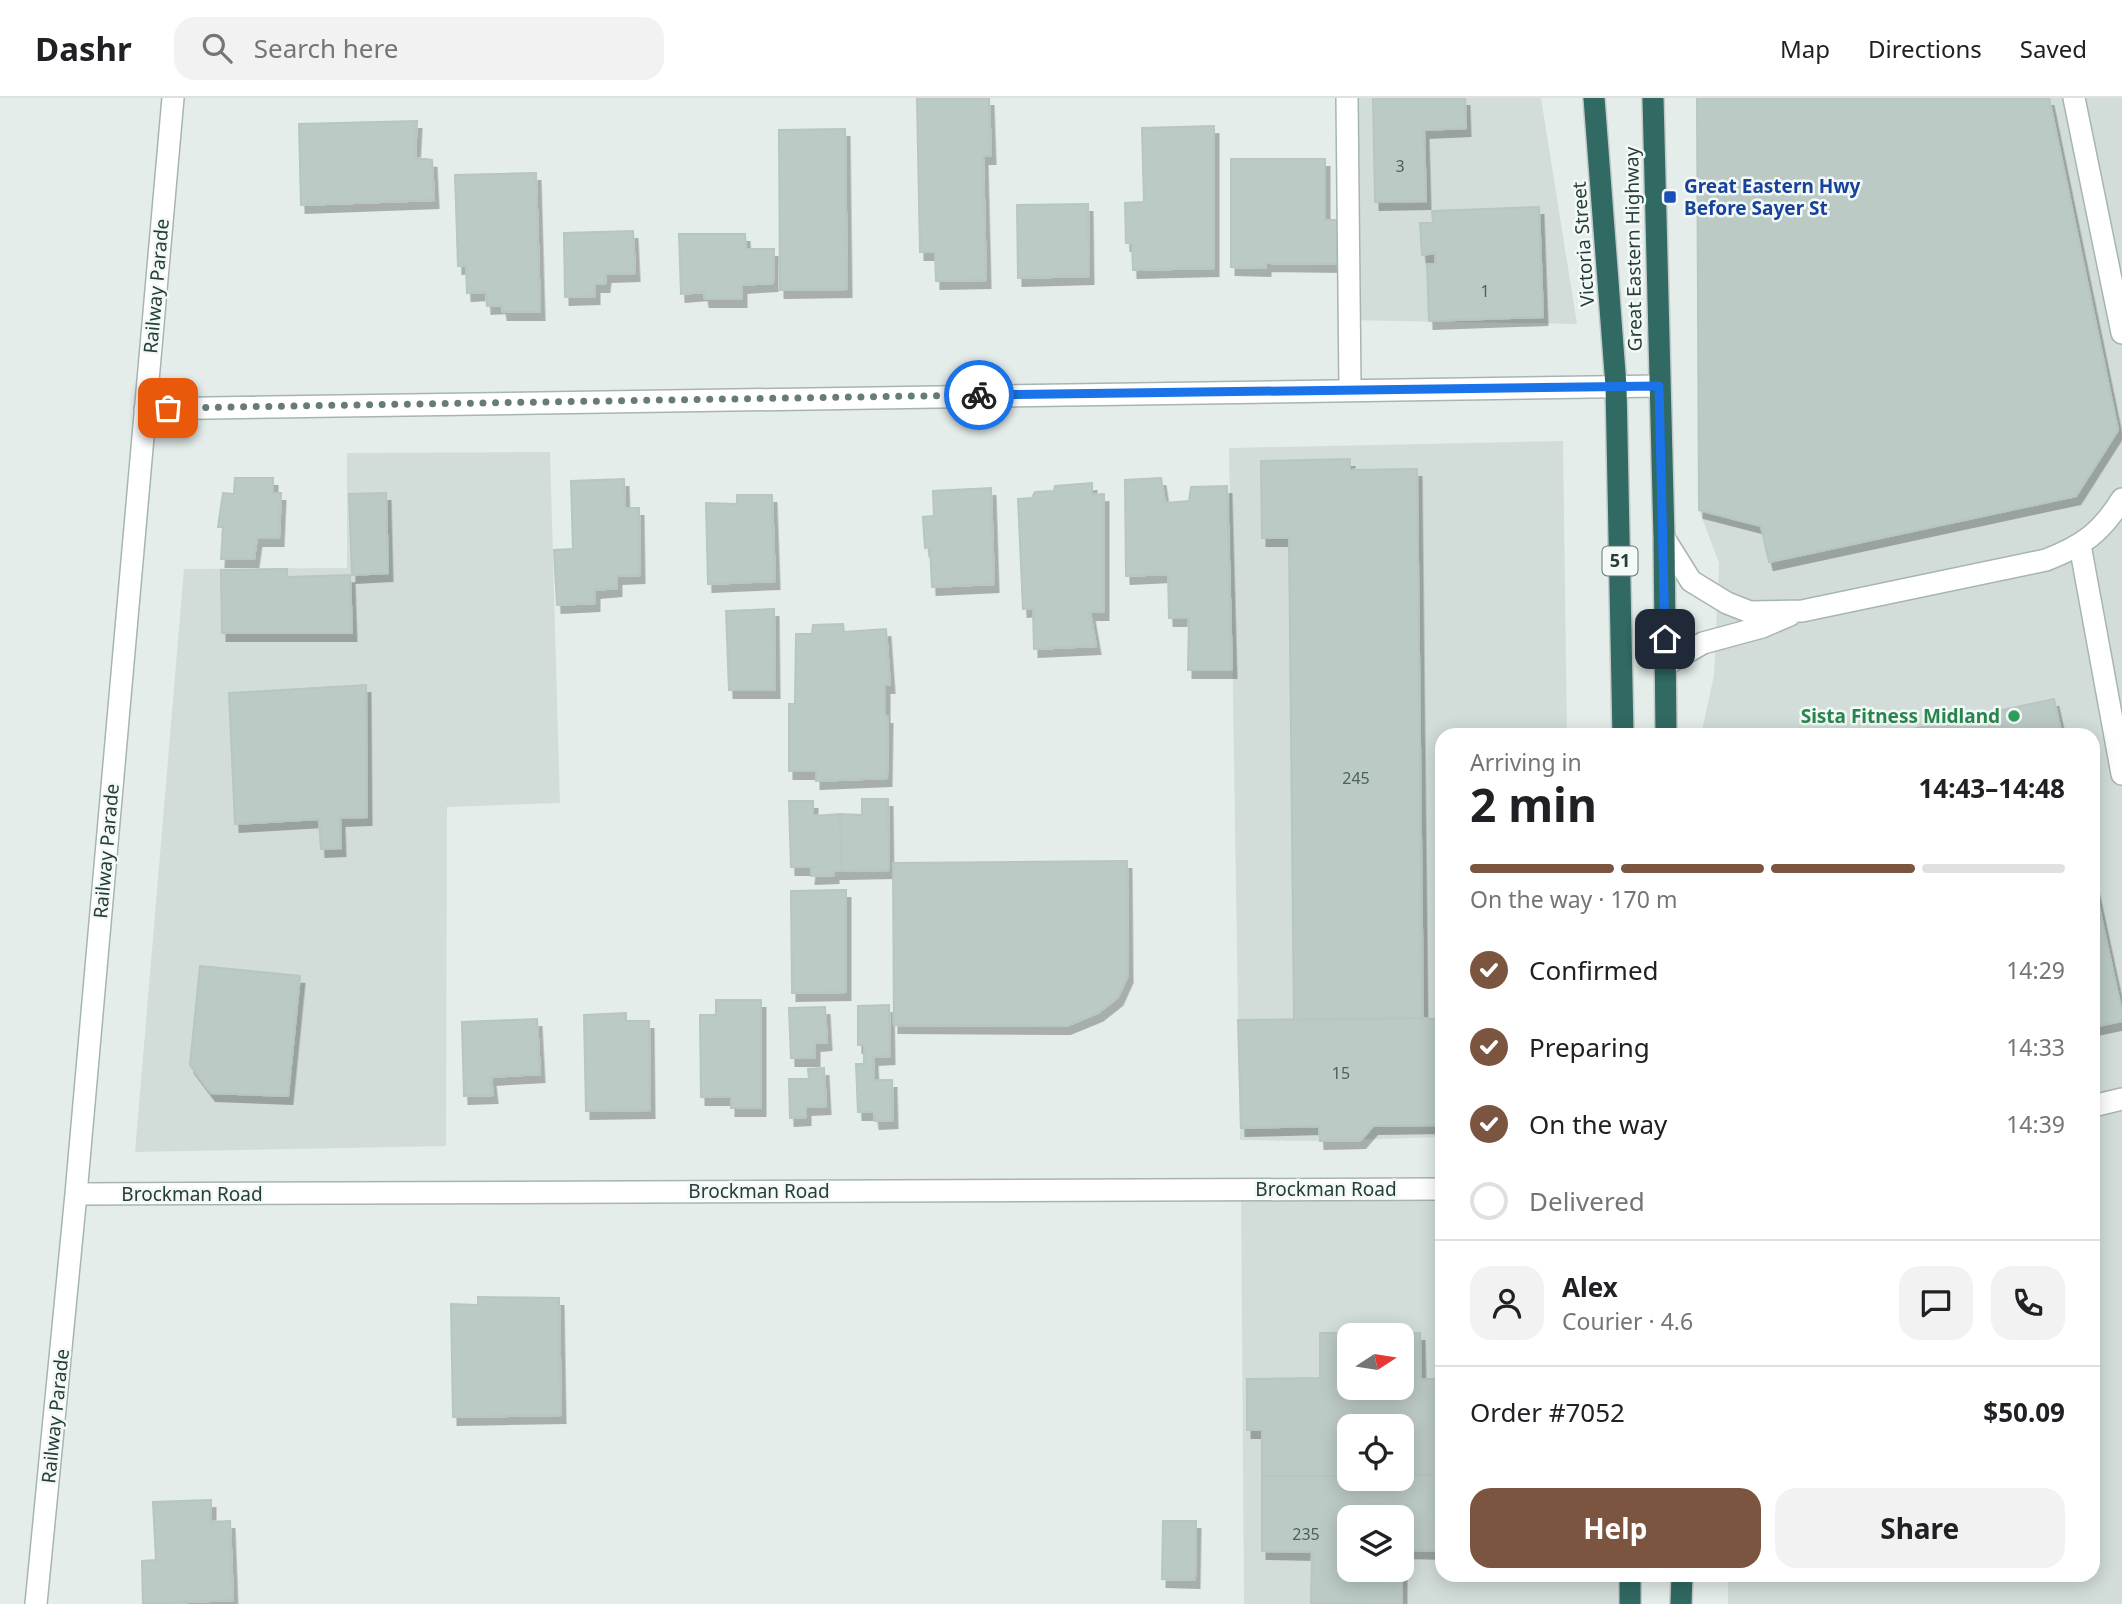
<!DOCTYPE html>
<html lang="en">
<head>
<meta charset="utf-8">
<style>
	:root { --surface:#fff; --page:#f2f2f2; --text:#202124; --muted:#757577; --line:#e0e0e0; --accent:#7c5540 }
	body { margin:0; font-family:"Noto Sans",sans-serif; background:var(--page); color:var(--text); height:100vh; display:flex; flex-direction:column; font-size:26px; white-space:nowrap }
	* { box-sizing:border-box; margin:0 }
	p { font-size:23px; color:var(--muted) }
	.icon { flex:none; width:38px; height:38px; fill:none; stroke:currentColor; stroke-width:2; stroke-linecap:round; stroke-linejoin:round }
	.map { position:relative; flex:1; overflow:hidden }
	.panel { position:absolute; left:1435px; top:630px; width:665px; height:854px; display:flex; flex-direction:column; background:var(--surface); border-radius:21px; box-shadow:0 4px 18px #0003 }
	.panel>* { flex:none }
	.needle { width:46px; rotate:78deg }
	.tools { position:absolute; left:1337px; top:1225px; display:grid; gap:14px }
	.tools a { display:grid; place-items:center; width:77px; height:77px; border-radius:14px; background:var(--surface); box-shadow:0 4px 18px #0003; font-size:35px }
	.pin { position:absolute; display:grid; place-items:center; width:60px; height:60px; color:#fff; margin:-30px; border-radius:14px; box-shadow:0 4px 10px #0006 }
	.courier { position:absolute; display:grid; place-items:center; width:70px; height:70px; margin:-35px; border:5px solid #1a73e8; border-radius:50%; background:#fff; color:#222; box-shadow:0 2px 9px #0007 }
	.overview em { font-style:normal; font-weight:700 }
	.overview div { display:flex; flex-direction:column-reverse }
	.overview { display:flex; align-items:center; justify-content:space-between; height:119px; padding:0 35px }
	h1 { font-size:46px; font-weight:700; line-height:52px }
	.bar { display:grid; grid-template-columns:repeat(4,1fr); gap:10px 7px; align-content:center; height:84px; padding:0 35px }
	.bar i { height:9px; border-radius:5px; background:var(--line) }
	.bar .selected { background:var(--accent) }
	.bar p { grid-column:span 4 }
	.line { display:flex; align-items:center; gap:18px; padding:0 35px; border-top:2px solid var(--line) }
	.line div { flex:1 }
	.round { display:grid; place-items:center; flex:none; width:74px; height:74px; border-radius:21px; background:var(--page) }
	ol { padding:0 35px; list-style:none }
	li { display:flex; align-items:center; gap:21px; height:77px }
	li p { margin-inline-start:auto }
	li .icon { padding:7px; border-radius:50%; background:var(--accent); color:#fff; stroke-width:4 }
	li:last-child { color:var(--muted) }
	li i { width:38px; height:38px; border:4px solid var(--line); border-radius:50% }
	.action { display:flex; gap:14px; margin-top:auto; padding:14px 35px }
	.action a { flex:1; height:80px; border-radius:21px; background:var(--accent); color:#fff; font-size:28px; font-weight:700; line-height:80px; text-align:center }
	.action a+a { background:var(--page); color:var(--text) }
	header { display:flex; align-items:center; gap:42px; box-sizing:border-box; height:98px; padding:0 35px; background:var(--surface); border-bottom:2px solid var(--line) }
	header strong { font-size:33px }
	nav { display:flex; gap:38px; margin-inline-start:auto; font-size:24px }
	.search { width:490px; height:63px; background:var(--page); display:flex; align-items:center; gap:18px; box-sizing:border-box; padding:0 24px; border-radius:21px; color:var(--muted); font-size:26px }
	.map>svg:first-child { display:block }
	.built { fill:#d2ddd9; fill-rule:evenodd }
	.building { fill:#bccac6; stroke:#b6c6c1; stroke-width:2; fill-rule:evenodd; filter:url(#shadow) }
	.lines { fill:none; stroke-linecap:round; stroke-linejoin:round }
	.minor-casing { stroke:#a7b5b2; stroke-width:24 }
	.highway-casing { stroke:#c2c9c8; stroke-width:24 }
	.minor { stroke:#fff; stroke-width:21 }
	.highway { stroke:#316963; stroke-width:21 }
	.done { stroke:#677b78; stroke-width:7; stroke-dasharray:0 12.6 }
	.route { stroke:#1a73e8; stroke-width:9 }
	.transit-dot { fill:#1a4fb4; stroke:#f4f9f7; stroke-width:2.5 }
	.leisure-dot { fill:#2e9e5b; stroke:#f4f9f7; stroke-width:2.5 }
	.labels { text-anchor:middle; stroke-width:5; stroke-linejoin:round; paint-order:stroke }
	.number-label { font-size:16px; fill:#4a615d }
	.shield { fill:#f4f9f7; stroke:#627673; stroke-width:2 }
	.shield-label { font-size:18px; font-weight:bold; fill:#243e3a }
	.transit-label { font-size:19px; font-weight:bold; fill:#164399; stroke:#f4f9f7; text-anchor:start }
	.street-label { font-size:19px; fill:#243e3a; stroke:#f4f9f7 }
	.leisure-label { font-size:19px; font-weight:bold; fill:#27864d; stroke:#f4f9f7; text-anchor:end }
</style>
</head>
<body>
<header>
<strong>Dashr</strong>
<div class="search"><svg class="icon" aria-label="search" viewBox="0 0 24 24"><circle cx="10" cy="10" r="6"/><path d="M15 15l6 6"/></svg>Search here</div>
<nav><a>Map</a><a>Directions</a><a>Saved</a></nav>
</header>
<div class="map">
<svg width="2122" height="1506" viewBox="0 0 2122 1506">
	<defs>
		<filter id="shadow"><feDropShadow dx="4.5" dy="8" stdDeviation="0" flood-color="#0004"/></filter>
	</defs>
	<rect width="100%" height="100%" fill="#e4edea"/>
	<path class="built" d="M1340,0H1541L1577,226L1342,222Z
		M1697,0H2122V1506H1728V1477H2093V637H1701L1714,577L1719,465L1699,412Z
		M1563,343L1567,637H1442V1039L1320,1043L1240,1042L1229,350Z
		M550,354L560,705L447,709L446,1048L135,1054L184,471L347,470V355Z
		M1241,1091H1442V1477H1630V1506H1244ZM1349,1237H1402V1290H1349ZM1349,1328H1402V1381H1349ZM1349,1419H1402V1472H1349Z"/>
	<path class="building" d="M917,0H989L991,58H983L986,182L936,183L935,154H920Z
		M1373,0H1465L1466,30L1424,32L1426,103L1375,104Z
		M1697,0H2049L2118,332L2076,398L1769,464L1761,428L1699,412Z
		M417,23L415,60L432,62L434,102L301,107L299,26Z
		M1214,28V170L1133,172L1132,146L1126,145L1125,105L1144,104L1142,30Z
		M845,31L847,191L780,192L779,32Z
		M1231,61H1325V122H1338L1337,166L1266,165V170L1231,169Z
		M536,75L540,214H503L502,207L487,208L486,194L467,195L466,167L458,168L455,77Z
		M1088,106L1089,178L1018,180L1017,107Z
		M1539,109L1543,219L1429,223L1427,166H1436L1435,155L1422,157L1420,125H1433L1432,113Z
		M633,133L635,175L606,176L605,186H595V198L565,199L564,135Z
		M679,136H745L746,151H774L773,185L742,187V201H705L704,194L681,196Z
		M1350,361V372L1417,371L1423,920L1294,922L1289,440H1262L1261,363Z
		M235,380H273V395H281L279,440H257L254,461H221L223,429H218L223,395L234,396Z
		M1161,380L1165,405L1189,403L1191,389L1227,388L1232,572H1188L1189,520H1169L1168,476L1126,478L1125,382Z
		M624,381L625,410H639L640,477L617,478V490L595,492V505L557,507L554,452L573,451L571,383Z
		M1092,385V397L1104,396V514H1090L1096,548L1034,551L1033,510L1023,511L1018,401L1032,400L1035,394L1054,393L1055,388Z
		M991,390L994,486L932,489L930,449L925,450L923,419L934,418L933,393Z
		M386,395L388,475L352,477L349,396Z
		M737,397H772L775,483L708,486L706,405L737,406Z
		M287,471V479L350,477L352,535H222L221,472Z
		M774,511L775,592H729L726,513Z
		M843,526L844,534L886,531L890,587H885V618H888L887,680L816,683V673H789V606H795L796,536H812L813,527Z
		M366,587L367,719L340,720L341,750L321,751L319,721L235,726L229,595Z
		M2054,601L2062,637H1889V636Z
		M862,701H888L889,772L842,773L840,716L862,717Z
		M789,703H813V718L840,716L842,773H834V777L811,778L812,769H791Z
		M1127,763L1128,877L1118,899L1098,915L1066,928L894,927L893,765Z
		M2093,781L2122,915V923L2093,929Z
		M846,792V894L792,895L791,793Z
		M200,868L300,878L288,998L211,995L190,967Z
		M716,902H761V1010H731V999H701L700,917H716Z
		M889,907L890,958L873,959L874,982H892L893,1022L875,1023L874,1014H858L856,966H864V947H858V908Z
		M825,909L827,944L815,945V960H791L789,910Z
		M626,915V923H649L650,1012L586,1013L584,917Z
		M1423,920L1442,922V1027L1373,1028L1361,1042L1320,1043L1319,1028L1241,1030L1238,922Z
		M537,921L540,976L491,979L493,997L464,998L462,924Z
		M824,970L826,1008L806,1009V1019L790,1020L789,981H809L808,971Z
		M478,1199L559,1200L561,1317L453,1319L451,1206L478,1207Z
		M1320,1235H1420L1421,1281H1442V1377H1402V1328H1349V1378H1262V1332H1247V1281L1320,1280ZM1349,1237H1402V1290H1349Z
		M1402,1377H1442V1453L1402,1452V1506L1311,1505L1312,1454L1262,1453V1378H1349V1381H1402ZM1349,1419H1402V1472H1349Z
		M211,1402V1424L230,1423L233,1502L143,1506L142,1463L156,1462L153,1404Z
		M1163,1423H1196L1195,1482L1162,1481Z"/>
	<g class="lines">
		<g class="minor-casing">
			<path id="minor" d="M1347,0L1350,291
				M2074,0L2122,235
				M145,311L1659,288
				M1664,440L1691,483L1727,505L1750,514L1802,513L2046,462C2082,448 2101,435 2122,401
				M2080,447L2122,676
				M1665,567L1703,545L1762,529L1790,517
				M2093,1008L2122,1001
				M76,1096L1442,1091
				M36,1506L76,1096L173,0"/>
		</g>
		<g class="highway-casing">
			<path id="highway" d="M1594,0L1616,288L1623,637
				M1653,0L1664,440L1666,637
				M1630,1506V1477
				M1681,1506L1682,1477"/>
		</g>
		<use href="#minor" class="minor"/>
		<use href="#highway" class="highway"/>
	</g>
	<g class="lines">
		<path class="done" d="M168,310L979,297"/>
		<path class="route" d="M979,297L1659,288L1665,541"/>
	</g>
	<rect class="transit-dot" x="1663" y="92" width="14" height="14" rx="3.5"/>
	<circle class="leisure-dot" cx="2014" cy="618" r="7"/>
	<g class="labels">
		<g class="number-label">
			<text x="1400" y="74">3</text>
			<text x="1485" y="199">1</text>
			<text x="1356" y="686">245</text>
			<text x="1341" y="981">15</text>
			<text x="1306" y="1442">235</text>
		</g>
		<rect class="shield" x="1602.5" y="448.5" width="35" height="29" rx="5"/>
		<g class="shield-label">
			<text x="1620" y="469">51</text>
		</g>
		<g class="transit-label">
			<text x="1684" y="95">Great Eastern Hwy<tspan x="1684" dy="22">Before Sayer St</tspan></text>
		</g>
		<g class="street-label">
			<text transform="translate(1583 146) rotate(-94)" y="7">Victoria Street</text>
			<text transform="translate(1633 151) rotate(-91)" y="7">Great Eastern Highway</text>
			<text transform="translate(156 188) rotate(-85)" y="7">Railway Parade</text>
			<text transform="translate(106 753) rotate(-85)" y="7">Railway Parade</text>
			<text x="1326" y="1098">Brockman Road</text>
			<text x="759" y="1100">Brockman Road</text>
			<text x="192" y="1103">Brockman Road</text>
			<text transform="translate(55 1318) rotate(-84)" y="7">Railway Parade</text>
		</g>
		<g class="leisure-label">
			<text x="2000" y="625">Sista Fitness Midland</text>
		</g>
	</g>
</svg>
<div class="tools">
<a><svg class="needle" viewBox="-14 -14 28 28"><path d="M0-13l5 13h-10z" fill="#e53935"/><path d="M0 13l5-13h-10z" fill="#757577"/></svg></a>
<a><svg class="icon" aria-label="locate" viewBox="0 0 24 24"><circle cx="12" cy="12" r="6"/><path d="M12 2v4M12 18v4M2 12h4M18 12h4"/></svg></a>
<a><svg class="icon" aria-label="layers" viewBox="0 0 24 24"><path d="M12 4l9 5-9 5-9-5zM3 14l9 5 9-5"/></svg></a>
</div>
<div class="pin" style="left:168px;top:310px;background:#ea580c"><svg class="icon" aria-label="bag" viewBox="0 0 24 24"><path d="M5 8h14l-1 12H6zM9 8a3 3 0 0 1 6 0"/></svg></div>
<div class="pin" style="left:1665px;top:541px;background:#1f2937"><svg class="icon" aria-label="home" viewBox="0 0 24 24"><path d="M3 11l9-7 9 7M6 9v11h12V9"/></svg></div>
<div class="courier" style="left:979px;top:297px"><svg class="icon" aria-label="bike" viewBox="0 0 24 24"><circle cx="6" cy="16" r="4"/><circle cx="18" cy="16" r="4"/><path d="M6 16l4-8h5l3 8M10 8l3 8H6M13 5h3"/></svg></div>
<section class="panel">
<div class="overview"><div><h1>2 min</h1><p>Arriving in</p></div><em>14:43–14:48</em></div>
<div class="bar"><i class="selected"></i><i class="selected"></i><i class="selected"></i><i></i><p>On the way · 170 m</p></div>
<ol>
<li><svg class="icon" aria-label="check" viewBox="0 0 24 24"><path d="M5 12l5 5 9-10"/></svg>Confirmed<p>14:29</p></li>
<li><svg class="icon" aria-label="check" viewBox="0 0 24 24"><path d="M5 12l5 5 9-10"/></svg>Preparing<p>14:33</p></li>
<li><svg class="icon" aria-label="check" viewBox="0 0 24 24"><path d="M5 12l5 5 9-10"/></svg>On the way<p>14:39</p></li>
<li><i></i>Delivered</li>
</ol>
<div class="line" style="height:126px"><a class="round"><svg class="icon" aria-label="person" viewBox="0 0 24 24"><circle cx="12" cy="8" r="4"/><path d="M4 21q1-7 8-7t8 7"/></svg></a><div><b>Alex</b><p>Courier · 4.6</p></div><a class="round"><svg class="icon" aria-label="chat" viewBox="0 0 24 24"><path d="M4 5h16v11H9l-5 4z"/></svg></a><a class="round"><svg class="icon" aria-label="phone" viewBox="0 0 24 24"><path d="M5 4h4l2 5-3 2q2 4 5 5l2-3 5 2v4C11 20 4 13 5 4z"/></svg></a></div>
<div class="line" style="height:91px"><div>Order #7052</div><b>$50.09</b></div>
<div class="action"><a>Help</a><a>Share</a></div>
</section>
</div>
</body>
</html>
